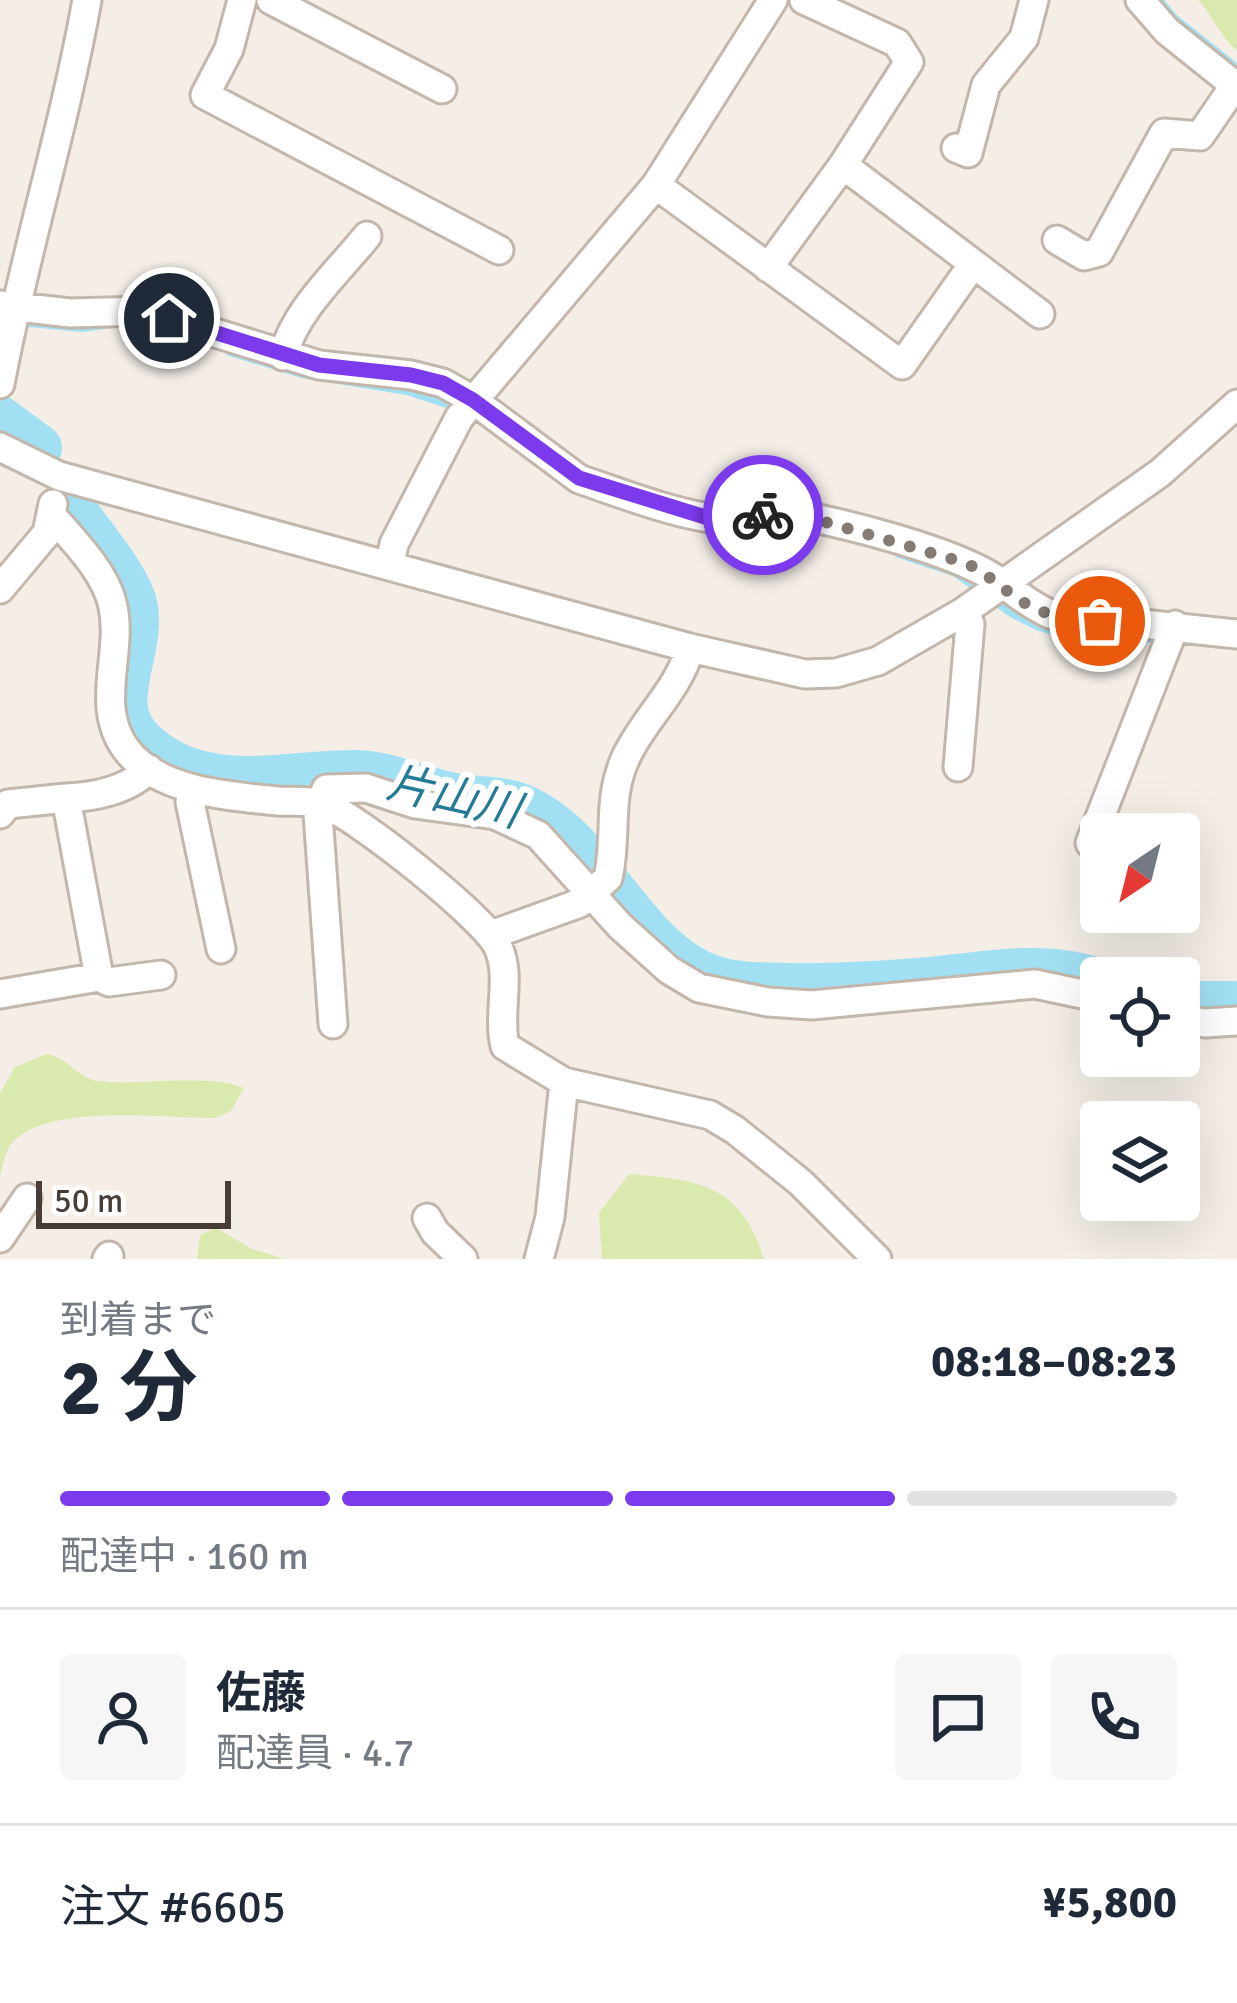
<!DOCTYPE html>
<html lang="ja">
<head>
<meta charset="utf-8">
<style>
	:root { --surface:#fff; --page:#f6f6f7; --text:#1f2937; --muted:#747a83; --line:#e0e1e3; --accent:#7c3aed }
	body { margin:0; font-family:Signika,"Noto Sans JP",sans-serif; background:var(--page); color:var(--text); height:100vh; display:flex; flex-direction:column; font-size:45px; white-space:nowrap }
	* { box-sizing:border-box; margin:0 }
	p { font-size:39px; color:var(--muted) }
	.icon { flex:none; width:66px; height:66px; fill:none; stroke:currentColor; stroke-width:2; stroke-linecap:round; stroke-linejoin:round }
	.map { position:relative; height:1259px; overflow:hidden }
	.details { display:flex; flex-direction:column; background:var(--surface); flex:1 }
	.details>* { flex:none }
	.needle { width:78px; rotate:215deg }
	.buttons { position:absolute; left:1080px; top:813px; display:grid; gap:24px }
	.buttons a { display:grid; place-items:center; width:120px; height:120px; border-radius:12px; background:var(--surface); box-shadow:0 12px 48px #0002; font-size:60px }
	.scale { position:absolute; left:36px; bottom:30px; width:195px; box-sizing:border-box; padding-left:12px; border:6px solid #483d36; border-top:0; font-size:33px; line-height:42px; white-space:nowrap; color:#483d36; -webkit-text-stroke:9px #fff; paint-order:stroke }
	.pin { position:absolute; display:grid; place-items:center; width:102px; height:102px; color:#fff; margin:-51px; border:6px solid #fff; border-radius:50%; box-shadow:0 3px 12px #0007 }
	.courier { position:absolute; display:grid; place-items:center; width:120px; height:120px; margin:-60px; border:9px solid #7c3aed; border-radius:50%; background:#fff; color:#222; box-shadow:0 3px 15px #0007 }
	.summary em { font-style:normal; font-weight:700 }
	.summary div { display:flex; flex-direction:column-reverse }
	.summary { display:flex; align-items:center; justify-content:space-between; height:204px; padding:0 60px }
	h1 { font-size:78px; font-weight:700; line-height:90px }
	.bar { display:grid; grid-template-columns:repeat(4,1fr); gap:18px 12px; align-content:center; height:144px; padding:0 60px }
	.bar i { height:15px; border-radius:9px; background:var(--line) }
	.bar .current { background:var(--accent) }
	.bar p { grid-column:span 4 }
	.line { display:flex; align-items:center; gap:30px; padding:0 60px; border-top:3px solid var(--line) }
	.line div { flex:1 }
	.round { display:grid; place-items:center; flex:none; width:126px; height:126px; border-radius:12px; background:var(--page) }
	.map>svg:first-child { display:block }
	.green { fill:#daeaae }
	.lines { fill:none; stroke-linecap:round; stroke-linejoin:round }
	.stream { stroke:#a1e0f3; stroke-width:8 }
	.river { stroke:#a1e0f3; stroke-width:48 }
	.minor-casing { stroke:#c3b7ac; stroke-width:33 }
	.minor { stroke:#fff; stroke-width:27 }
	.done { stroke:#847b74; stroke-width:12; stroke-dasharray:0 21.6 }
	.route { stroke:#7c3aed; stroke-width:15 }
	.labels { text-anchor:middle; stroke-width:12; stroke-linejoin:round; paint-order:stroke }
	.water-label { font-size:45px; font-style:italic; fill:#257b97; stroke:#fff }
</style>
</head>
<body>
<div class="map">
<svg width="1237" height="1259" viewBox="0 0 1237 1259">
	<rect width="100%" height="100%" fill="#f4eee7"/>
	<path class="green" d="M1198,0H1237V50C1222,40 1212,15 1198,0Z
		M47,1054C68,1058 78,1078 97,1081C139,1086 210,1073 244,1088L231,1111L215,1118C164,1118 48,1103 13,1142C5,1150 3,1165 0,1177V1093L15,1067Z
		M629,1174C699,1180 741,1184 764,1259H602L599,1213Z
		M215,1227L252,1249L285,1259H197L200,1236Z"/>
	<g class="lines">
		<path class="stream" d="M1159,0L1175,19L1237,68
			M19,322L82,328L111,324
			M132,323L181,336
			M230,352L302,374L407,391L459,408
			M899,554L956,573L1011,613L1039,627L1064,634L1164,640"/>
		<path class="river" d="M0,420L38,448
			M77,516C93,539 130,582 134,608C142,651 103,703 139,740C200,802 284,773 357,774C388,775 423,791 454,797C475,801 498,799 517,806C597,835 630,951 712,979C735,987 761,986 785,987C833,988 882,985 930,981C988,975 1046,963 1101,983
			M1179,1005H1237"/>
		<g class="minor-casing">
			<path id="minor" d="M242,0L229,49L205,95L499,250
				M271,0L442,89
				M804,0L897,43L909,62L843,165
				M1140,0L1167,31L1237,87
				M956,148L968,153L986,85L1024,38L1034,0
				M656,185L902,365L973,264
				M1057,240L1084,256L1099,252L1164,133L1200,136L1235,85
				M768,268L843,165L1040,314
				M0,305L70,313L144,311L319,365L411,375L443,383L473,400L579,479C617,492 682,517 721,519C749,521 775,511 804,516C855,526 934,547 980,570C1005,582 1024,603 1050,614L1237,634
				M283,356C295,310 338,272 367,236
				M0,384C24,255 64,129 87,0
				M0,447L59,476L690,648L805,674L836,673L878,661L963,612L1160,473L1237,404
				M53,517C74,541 107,574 113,607C123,654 94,706 126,749C158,792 229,796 278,801C292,802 309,800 323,804C354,814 486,919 498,947C512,977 497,1014 505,1046L564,1082L710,1115L735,1130L801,1183L877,1259
				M390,564L394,544L459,418L656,185L773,0
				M0,589L47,533L53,504
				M958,767L970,624L963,612
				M192,789L190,802L221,949
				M0,814L8,804L66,798
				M1090,843L1175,625
				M491,935L580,903L608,878C618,834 606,798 627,755C645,718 679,689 690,648
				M99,977L66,798C94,797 129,790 149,769
				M0,994L99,977L109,982L161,975
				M1179,1019L1205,1023L1237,1021
				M333,1024L318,814L326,789L366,788L415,804L495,815L538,835L620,926L669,970L699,988L768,1002L812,1005L1035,984L1101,998
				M427,1218L435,1232L463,1259
				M0,1238L27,1198
				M107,1259L109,1256
				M539,1259L550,1217L564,1082"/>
		</g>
		<use href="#minor" class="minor"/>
	</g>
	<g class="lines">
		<path class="done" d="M763,515L805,516L966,563C991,575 1008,595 1032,607C1053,618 1077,618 1100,621"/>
		<path class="route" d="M169,318L319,365L411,375L443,383L473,400L579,478L705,517L724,520L763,515"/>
	</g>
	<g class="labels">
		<g class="water-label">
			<text transform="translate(454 796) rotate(13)" y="16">片山川</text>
		</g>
	</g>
</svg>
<div class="buttons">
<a><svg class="needle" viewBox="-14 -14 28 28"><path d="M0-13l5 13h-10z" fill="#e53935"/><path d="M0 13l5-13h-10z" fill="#747a83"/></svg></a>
<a><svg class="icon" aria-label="locate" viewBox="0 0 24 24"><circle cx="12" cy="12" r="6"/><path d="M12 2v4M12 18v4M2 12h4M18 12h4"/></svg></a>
<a><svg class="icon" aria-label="layers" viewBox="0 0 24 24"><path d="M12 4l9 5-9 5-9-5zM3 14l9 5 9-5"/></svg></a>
</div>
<div class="scale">50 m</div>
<div class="pin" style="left:1100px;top:621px;background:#ea580c"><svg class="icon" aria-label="bag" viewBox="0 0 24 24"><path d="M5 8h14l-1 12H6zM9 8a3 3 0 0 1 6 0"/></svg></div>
<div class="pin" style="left:169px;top:318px;background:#1f2937"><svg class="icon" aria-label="home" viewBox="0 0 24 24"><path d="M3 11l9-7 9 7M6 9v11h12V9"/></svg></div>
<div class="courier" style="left:763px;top:515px"><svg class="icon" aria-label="bike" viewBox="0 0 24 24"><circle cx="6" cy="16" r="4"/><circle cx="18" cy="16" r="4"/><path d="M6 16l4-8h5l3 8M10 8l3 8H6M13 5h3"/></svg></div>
</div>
<section class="details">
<div class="summary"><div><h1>2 分</h1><p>到着まで</p></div><em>08:18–08:23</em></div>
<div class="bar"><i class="current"></i><i class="current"></i><i class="current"></i><i></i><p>配達中 · 160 m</p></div>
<div class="line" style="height:216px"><a class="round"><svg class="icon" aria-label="person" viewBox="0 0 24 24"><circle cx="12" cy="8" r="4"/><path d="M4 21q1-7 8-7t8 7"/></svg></a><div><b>佐藤</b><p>配達員 · 4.7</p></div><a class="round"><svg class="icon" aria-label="chat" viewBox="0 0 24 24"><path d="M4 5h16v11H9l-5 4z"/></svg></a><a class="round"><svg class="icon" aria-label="phone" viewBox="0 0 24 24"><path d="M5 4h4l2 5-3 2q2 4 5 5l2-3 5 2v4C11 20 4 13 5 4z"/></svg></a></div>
<div class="line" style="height:156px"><div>注文 #6605</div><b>¥5,800</b></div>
</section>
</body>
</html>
